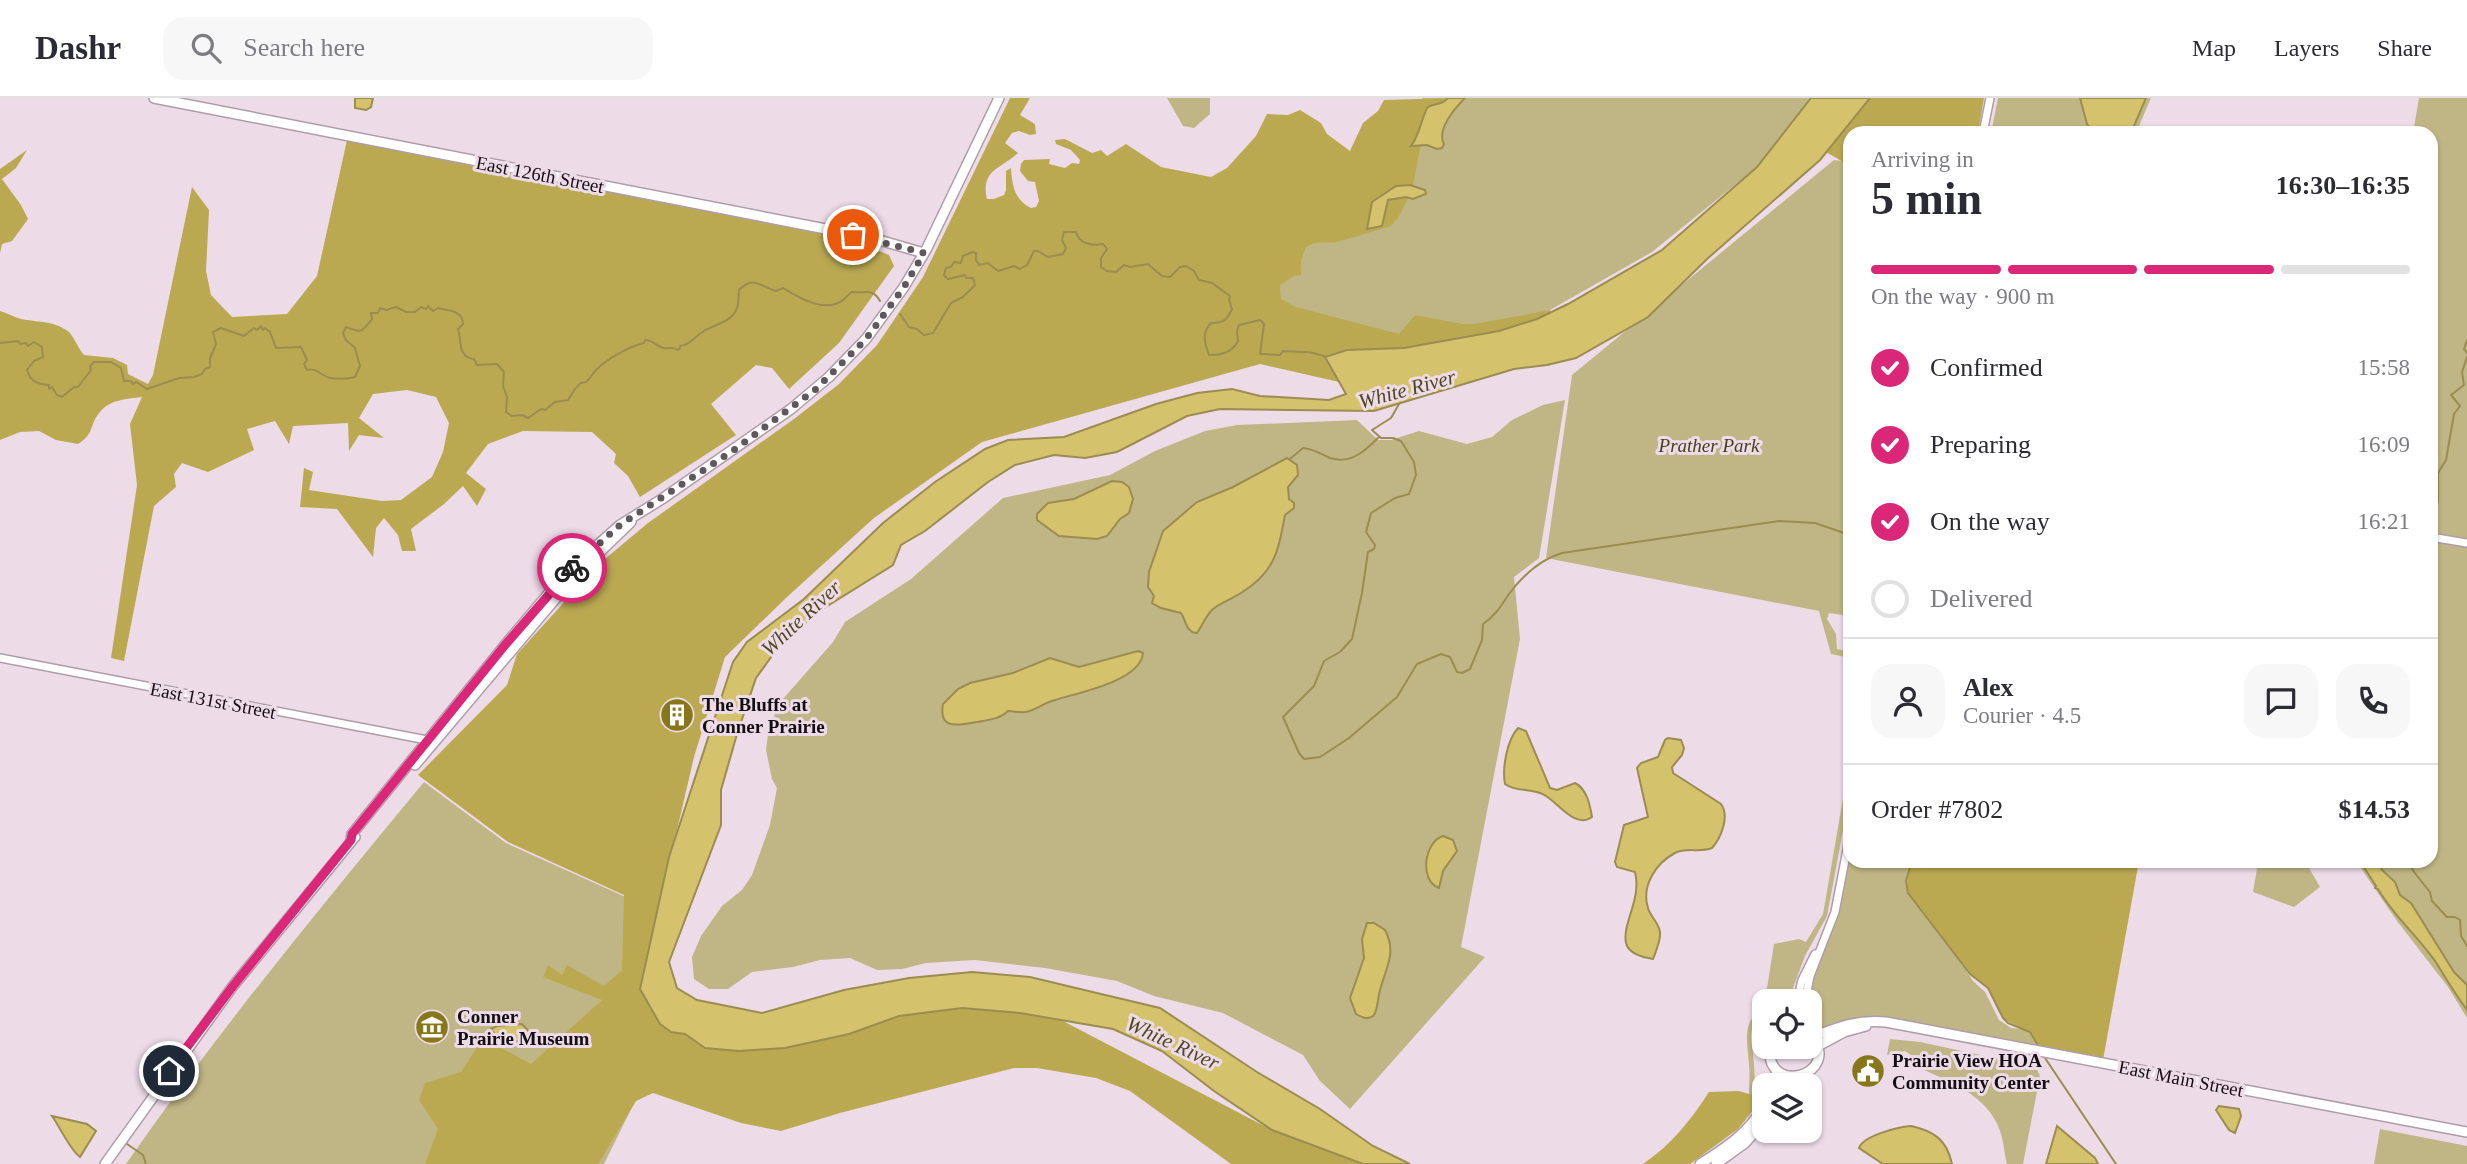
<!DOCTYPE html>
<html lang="en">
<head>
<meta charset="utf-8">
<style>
	:root { --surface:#fff; --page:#f7f7f7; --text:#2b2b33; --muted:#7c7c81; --line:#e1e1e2; --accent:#db2777 }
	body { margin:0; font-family:Georgia,serif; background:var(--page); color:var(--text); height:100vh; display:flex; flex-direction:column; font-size:26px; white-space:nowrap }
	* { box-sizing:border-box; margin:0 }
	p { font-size:23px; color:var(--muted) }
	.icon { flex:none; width:38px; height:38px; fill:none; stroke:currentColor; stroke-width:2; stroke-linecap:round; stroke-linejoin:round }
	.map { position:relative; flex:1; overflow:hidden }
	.sheet { position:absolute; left:1843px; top:28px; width:595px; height:742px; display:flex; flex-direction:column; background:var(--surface); border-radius:21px; box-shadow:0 2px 5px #0004 }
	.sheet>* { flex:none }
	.tools { position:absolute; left:1752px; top:891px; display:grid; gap:14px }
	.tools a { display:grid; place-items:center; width:70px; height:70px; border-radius:14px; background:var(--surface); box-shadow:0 2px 5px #0004; font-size:35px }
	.pin { position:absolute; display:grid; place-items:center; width:60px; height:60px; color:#fff; margin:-30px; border:4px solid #fff; border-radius:50%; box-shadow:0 2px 7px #0007 }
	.courier { position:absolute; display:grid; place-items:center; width:70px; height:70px; margin:-35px; border:5px solid #db2777; border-radius:50%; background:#fff; color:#222; box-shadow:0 2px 9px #0007 }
	.head em { font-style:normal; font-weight:700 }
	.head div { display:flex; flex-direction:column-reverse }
	.head { display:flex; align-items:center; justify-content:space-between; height:119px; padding:0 28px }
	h1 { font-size:46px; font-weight:700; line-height:52px }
	.bar { display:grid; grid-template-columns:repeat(4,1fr); gap:10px 7px; align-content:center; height:84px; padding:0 28px }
	.bar i { height:9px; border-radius:5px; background:var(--line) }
	.bar .active { background:var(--accent) }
	.bar p { grid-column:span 4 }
	.line { display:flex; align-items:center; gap:18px; padding:0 28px; border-top:2px solid var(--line) }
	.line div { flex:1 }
	.round { display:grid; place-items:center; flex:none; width:74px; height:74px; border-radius:21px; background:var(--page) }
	ol { padding:0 28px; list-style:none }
	li { display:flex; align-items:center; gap:21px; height:77px }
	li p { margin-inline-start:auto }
	li .icon { padding:7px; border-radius:50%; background:var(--accent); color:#fff; stroke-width:4 }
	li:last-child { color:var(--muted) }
	li i { width:38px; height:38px; border:4px solid var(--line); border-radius:50% }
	header { display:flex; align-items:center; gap:42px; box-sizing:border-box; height:98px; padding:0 35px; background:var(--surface); border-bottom:2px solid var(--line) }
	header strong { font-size:33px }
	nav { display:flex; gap:38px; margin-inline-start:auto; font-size:24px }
	.search { width:490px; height:63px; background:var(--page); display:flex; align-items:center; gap:18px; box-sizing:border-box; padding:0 24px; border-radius:21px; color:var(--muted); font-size:26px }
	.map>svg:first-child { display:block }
	.green { fill:#c0b685 }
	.forest { fill:#bba952 }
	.water { fill:#d5c26c; stroke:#9b8c51; stroke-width:2 }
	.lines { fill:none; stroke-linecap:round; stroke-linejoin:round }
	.stream { stroke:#9b8c51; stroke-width:2 }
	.minor-casing { stroke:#ae9da8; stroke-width:10 }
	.major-casing { stroke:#ae9da8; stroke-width:12 }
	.minor { stroke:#fff; stroke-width:7 }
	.major { stroke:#fff; stroke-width:9 }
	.done { stroke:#60565d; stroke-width:7; stroke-dasharray:0 12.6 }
	.route { stroke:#db2777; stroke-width:9 }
	.labels { text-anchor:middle; stroke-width:6; stroke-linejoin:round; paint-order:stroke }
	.street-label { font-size:19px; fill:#140e12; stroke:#eddbe8 }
	.park-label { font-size:19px; font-style:italic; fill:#473f1a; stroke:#eddbe8 }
	.poi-label { font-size:19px; font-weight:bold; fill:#140e12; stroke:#eddbe8; text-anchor:start }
	.water-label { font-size:21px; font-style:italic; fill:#4f4722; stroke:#eddbe8 }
</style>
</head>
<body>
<header>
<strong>Dashr</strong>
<div class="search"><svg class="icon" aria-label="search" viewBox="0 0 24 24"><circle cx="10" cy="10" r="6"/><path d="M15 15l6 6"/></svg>Search here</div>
<nav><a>Map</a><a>Layers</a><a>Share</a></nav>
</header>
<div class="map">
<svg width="2467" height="1066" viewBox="0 0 2467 1066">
	<rect width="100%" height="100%" fill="#eddbe8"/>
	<path class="green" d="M1167,0H1210V16L1194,30L1183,28Z
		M1423,0H1812L1757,69L1652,154L1550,212L1466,234L1371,243L1265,203L1276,144Z
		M1998,0H2151L2136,35H1991Z
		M2419,0H2467V920L2448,889L2397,823L2356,763H2431V35H2413Z
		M1834,62L1850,64V518L1829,515L1827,521L1836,536L1837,551L1850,554V560L1831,556L1819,513L1546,460L1572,277Z
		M1565,302L1539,460L1514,479L1520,541L1461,849L1485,859L1350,1011L1320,983L1303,957L1223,915L1154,898L1117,883L1045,870L975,862L926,865L902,871L877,872L850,860L820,862L793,869L752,874L728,891H709L694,881L692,859L701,838L722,808L742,792L752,777L770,727L777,690L772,681L766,652L769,628L783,601L833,544L845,524L911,481L1003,400L1110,377L1155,353L1205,333L1237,327L1357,322L1378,342H1391L1419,333L1467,346L1492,339L1512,322L1543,307Z
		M1850,660V695L1827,818L1805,858L1790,898L1786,903H1765L1774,846L1799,841L1806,844L1823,816Z
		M424,684L506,745L639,805L642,989L604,1066H126C218,933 321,809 424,684Z
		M1850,753V763H1912L1906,783L1908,795L1955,855L1973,883L1985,894L1999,922L2011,930L2022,931L2030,934L2039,950L1889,923L1816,934L1810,930L1808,903L1812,880L1835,823Z
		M2262,763H2305L2320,789L2294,809L2253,794L2258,765Z
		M1764,911V915C1744,930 1753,945 1754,966C1755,979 1755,992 1754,1005L1663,1066L1749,1001C1749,990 1750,978 1749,967C1748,946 1740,922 1764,911Z
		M1890,941L1920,944L2036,969L2040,978L2023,1066H2007C2004,1055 2004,1044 2000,1033C1987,996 1948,983 1915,968L1912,958L1905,953L1887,957Z
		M2380,1031L2467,1048V1066H2374Z"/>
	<path class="forest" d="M1010,0H1030L1020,17L1035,26L1036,36L1030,37L1019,33L1012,35L1005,45L1018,55C1002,70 980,72 987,101H994L1004,97L1006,92V73L1011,70C1012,86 1014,102 1031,110L1036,109L1039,103L1035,84L1028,83L1020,73L1021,66L1024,62L1050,61L1049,66L1065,70L1072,65L1079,66L1080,62L1071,52L1056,46L1055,42L1065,41L1092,55L1101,52L1107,58L1126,46L1161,69L1211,79L1227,70L1256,38L1267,16L1288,17L1300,12L1321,25L1327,36L1350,53L1363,25L1378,13L1384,2L1452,0L1422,40L1412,93L1398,120L1391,128L1337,144L1314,145L1306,149L1301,163V177L1294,178L1280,187L1281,201L1296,209L1399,236L1415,217L1463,226H1475L1550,212L1555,223L1348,286L1260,266L982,344L874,420L787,499L725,559L694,659L640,891L671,934L685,936L705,950L739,953L785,950L841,938L899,918L962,910L1020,915L1061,922L1272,1032L1363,1066H1231L1130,993L1096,980L1037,970H1014L840,1015L781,1033L741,1025L653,995L636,1003L598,1066H425L438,1031L419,1002L425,985L461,974L483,940L531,966L602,902L543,879L548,867L562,877L567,867L604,888L622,872L624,797L508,744L418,677L507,587L517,556L599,466L648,425L794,321L839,286L877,247L923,179Z
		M1870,0H1984L1978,35H1850V68L1826,54Z
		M347,42L849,141L889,157L894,168L839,245L789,291L772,270L756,267L711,306L736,337L640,399L628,378L614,365L616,356L592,334L523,333L488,346L466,375L486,391L477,408L463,388L444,406L411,431L416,453H402L398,437L384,420L376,430L373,459L337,411L300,409L304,370L313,374L309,392L382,403L401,402L432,379L443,354L449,325L436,299L407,292L373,296L359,320L384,340L359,337L349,353L348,325L293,328L289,346L275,323L247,331L254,352L208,374L182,365L174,376L176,389L154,408L124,563L111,560L137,387L130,326L142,299C128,301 110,301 100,314C89,326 95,336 78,346L56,342L39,333L20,334L0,342V213C7,215 14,219 21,221C36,224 56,223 69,234C74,239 78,250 84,257L113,260L127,267L128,276L148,286L153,277L192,89L209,112L206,173L211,197L232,219L287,216L317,178Z
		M27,52L16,70L2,81L21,107L28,121L12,143L2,146L0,155V71Z
		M1912,763H2139L2103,962L2039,950L2030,934L2005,922L1998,912L1988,890L1970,876L1911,800C1904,787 1908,777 1912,763Z
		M1739,993L1763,1000L1738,1031L1690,1066H1643C1671,1047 1691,1022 1709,994Z"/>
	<path class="water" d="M355,0H373L371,9L366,12L355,10Z
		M1448,0H1465C1455,10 1436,32 1444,46L1442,50L1437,51L1427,47L1411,48C1419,39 1424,12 1428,9C1436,4 1439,9 1448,0Z
		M1811,0H1870L1820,62L1707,161L1648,219L1576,260L1547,267L1514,271L1374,313L1220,311L1187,318L1117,354L1085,360L1054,357L1015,367L988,384L925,433L901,447L893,467L821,512L782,544L756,580L737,636L721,692V727L669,864L677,890L697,902L762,915L844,892L909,880L972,874L1030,879L1101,896L1160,910L1257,974L1320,1011L1373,1048L1410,1066H1363L1272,1032L1214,993L1162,953L1113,931L1020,915L962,910L899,918L849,936L785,950L739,953L705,950L685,936L671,934L660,926L640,891L669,759L733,564L747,544L804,501L883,425L935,384L985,351L1008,342L1064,339L1156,306L1197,295L1232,291L1260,298L1329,302L1346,296L1325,259L1347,252L1404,250L1499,233L1537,221L1568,206L1662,152L1757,69Z
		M2080,0H2146L2131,35H2094L2087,26Z
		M1410,87L1425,92L1426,96L1413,101L1406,99L1388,102L1382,128L1367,131L1372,104L1396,88Z
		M1287,360L1297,367L1298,377L1288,389L1289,401L1294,405V410L1285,417C1278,454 1275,474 1241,495C1232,501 1219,505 1212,512C1205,519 1202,528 1197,535C1186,535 1186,522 1181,515L1161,510L1152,505L1154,498L1148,489L1149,474L1163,433L1197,404L1233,389Z
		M1112,383L1122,384L1129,389L1133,401L1129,415L1120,421L1107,438L1097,441L1059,438L1037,422V416L1048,405L1074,401Z
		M1138,553L1143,555C1141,583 1077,595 1055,602C1045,604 1035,613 1025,614C1020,615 1014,613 1008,613C1000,621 988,622 977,624C959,627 938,633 943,606L958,591L970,585L1013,575L1050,560L1079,569Z
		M1518,630L1526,633L1550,690L1557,692L1575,685C1587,691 1590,707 1592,719C1576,731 1560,707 1546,698C1533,689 1517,695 1505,686C1502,670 1507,642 1518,630Z
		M1668,640L1681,642L1684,650L1682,657L1672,669L1673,675L1721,706C1730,718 1721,740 1712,750C1700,755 1686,749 1675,755C1656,765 1641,788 1648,810C1650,818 1659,825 1660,834C1661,842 1656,853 1653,861C1643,860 1628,855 1626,845C1622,825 1642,801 1635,774L1617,769L1615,764L1624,727L1648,719L1637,670L1641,665L1658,659L1665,642Z
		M1443,738L1453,742L1457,753L1443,773L1439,790C1419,783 1424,744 1443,738Z
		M2360,763H2378L2382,772L2395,784L2400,797L2411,805L2454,874L2467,887V912C2456,897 2446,881 2437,866C2420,840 2394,819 2378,791L2375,790L2376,788Z
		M1367,825H1374L1385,832C1397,854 1386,870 1380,892C1376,905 1380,930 1356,916L1350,900L1364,860L1362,841Z
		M522,926L532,937L527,944C514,943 498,944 491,931L497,928Z
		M2219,1008L2239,1011L2241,1018L2235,1035L2229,1032L2216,1012Z
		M52,1018L87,1026L96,1033L80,1059C70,1052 60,1029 52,1018Z
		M1911,1028C1934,1033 1947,1042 1952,1066H1883L1859,1050C1863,1038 1897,1029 1911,1028Z
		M2057,1028L2095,1060L2098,1066H2046Z"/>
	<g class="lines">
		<path class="stream" d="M900,216L909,229L917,231L924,237L933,235L951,205L963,199L975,187L973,180H966L965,177L948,181L944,177L946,170L951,169L954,164L961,165L963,158L973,154L976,155V162L979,167L988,165L998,173L1014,168L1020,171L1027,167L1034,153H1038L1048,159L1063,156L1066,150L1062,142L1063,137L1064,134H1076C1079,146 1092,148 1103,146L1107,151L1101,160V169L1107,173L1116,174L1124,167L1130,169L1148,166L1162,178L1170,179L1180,169L1186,168L1194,173L1199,182L1212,185L1230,198L1229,202L1232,211C1227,222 1224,225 1211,225C1201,236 1205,245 1209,257C1221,257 1232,255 1238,243L1237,233L1239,227L1260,222L1264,226L1260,256L1280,257L1283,253C1303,255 1304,251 1326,259
			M2467,242L2464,251L2467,255
			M0,245L18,243L20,246L26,245L28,248L34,244L42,249L43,259L34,263L27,272C30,284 38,286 49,287V291L52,289L57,297L62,299L74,289H78L91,272L90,268L94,264H111L121,270L124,283H131L133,286L136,284L147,291L179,280L194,279L202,276L205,271L210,269V260L216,246L213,234L221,230L244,238L254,230L257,232L261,228L263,232L265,230L270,234L276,250L301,249L307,262L304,266L307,272C318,269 321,279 331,280C338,281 348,281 355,279L360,268L355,250L346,242L343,235L346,229C362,235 361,235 372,221L371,215H378L380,210L386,212L396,209L406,214H415L421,209L426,211L428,208L433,213L438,210C448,213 463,212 463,226L458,231C462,243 457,259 474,261L477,267L497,266L504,274L503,288L507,299L506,314L512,318L522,317L528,320L541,311L545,312L555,304L568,302C572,296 575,289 581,285C583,284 585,285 586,284C590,281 593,275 597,271C607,261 630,248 644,245L645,242C653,242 656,248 663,250C669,251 672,248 678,252L680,250V248C688,248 694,240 701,235C711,227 724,227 733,217C740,209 738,200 739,192C754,177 759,188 776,193L783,190C799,199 821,214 840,204C847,200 847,197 852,194C865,196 872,189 880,203
			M1399,306L1391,320L1372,332L1381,340H1393L1401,343L1414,364L1416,377L1409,396L1395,400L1371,415L1366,434L1375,447L1374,451L1368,454L1362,495L1352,541L1340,554L1324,563L1314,588L1283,619L1299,655L1304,661L1320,659L1349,640L1397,599L1417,566L1441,556L1450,559L1457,574L1462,575L1470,571L1482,542L1483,526C1495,518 1501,508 1509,496C1523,477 1539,462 1562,455L1779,423L1815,425L1850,437
			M1290,361L1303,350C1314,351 1321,356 1330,360C1351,367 1366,352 1379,339
			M2431,425L2438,403V375L2446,362L2454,316L2460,308L2451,297L2464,287L2462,274L2467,259
			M1912,763L1906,783L1908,795L1970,876L1988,890L2003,920L2008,925L2030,934L2039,949
			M2408,763L2414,774L2430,794L2432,803L2447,819H2455L2460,822L2461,838L2467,848
			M2043,957L2116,1066
			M127,1046L143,1057L146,1066"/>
		<g class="minor-casing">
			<path id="minor" d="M1983,35L1990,0
				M2431,439L2467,445
				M0,560L427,642
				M1797,903L1802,882L1815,856
				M1805,903L1810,878L1835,814L1850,736"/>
		</g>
		<g class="major-casing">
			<path id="major" d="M154,0L872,140L924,155
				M415,667L573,480L631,424
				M351,742L352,736L505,547L566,475L620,427L662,401L791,311L829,279L866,241L904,189L926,152L999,0
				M1813,939C1838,929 1859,921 1886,924L2467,1034
				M1770,948C1764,1000 1844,977 1811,937
				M1818,948L1844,934L1866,928
				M1774,987L1777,973
				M105,1066L233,888L355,739
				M1700,1066C1725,1050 1749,1035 1764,1008
				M1716,1066L1745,1045L1764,1024"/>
		</g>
		<use href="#minor" class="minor"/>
		<use href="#major" class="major"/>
	</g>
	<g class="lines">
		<path class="done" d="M572,470L620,427L734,352L816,291L866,241L904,189L924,155L853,137"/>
		<path class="route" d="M169,973L233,888L351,742L352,736L505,547L572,470"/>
	</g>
	<defs>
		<g id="building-disc" transform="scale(1.75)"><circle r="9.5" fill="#87761a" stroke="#eddbe8"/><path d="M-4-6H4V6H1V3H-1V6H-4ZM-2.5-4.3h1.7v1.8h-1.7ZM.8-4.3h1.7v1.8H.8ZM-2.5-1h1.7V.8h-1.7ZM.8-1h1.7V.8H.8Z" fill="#fff"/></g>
		<g id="museum-disc" transform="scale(1.75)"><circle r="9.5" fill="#87761a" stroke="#eddbe8"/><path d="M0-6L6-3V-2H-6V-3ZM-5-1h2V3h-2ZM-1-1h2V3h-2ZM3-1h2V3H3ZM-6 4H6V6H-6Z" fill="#fff"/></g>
		<g id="civic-disc" transform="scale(1.75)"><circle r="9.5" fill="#87761a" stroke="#eddbe8"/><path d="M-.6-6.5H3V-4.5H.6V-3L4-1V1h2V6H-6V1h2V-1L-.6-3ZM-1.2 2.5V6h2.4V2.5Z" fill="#fff"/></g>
	</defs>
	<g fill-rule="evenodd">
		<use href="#building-disc" x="677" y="617"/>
		<use href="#museum-disc" x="432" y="929"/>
		<use href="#civic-disc" x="1868" y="973"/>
	</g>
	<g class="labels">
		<g class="street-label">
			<text transform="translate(540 76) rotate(11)" y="7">East 126th Street</text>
			<text transform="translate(213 602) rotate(11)" y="7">East 131st Street</text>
			<text transform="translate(2181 980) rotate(11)" y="7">East Main Street</text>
		</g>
		<g class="park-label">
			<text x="1709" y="354">Prather Park</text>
		</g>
		<g class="poi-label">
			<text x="702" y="613">The Bluffs at<tspan x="702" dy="22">Conner Prairie</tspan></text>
			<text x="457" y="925">Conner<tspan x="457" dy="22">Prairie Museum</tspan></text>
			<text x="1892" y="969">Prairie View HOA<tspan x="1892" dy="22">Community Center</tspan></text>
		</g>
		<g class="water-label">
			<text transform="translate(1407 291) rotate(-15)" y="7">White River</text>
			<text transform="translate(801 520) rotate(-43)" y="7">White River</text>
			<text transform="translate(1173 945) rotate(25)" y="7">White River</text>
		</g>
	</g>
</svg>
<div class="tools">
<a><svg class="icon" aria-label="locate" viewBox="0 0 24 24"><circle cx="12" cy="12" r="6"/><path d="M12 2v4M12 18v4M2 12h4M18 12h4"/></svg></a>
<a><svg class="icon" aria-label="layers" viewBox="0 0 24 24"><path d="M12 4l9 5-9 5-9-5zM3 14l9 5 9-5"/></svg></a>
</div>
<div class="pin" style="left:853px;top:137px;background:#ea580c"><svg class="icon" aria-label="bag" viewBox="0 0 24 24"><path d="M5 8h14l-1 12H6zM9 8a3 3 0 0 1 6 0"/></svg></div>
<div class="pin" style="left:169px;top:973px;background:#1f2937"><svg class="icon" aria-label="home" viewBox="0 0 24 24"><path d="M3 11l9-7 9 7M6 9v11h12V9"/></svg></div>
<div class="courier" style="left:572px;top:470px"><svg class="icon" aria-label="bike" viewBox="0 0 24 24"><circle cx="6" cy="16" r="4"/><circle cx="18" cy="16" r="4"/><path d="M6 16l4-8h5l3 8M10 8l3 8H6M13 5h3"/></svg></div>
<section class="sheet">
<div class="head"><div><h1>5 min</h1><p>Arriving in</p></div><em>16:30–16:35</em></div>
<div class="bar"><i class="active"></i><i class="active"></i><i class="active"></i><i></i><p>On the way · 900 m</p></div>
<ol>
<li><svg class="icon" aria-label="check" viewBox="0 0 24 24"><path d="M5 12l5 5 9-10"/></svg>Confirmed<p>15:58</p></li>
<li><svg class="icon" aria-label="check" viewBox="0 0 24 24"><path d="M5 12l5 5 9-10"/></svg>Preparing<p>16:09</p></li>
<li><svg class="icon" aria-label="check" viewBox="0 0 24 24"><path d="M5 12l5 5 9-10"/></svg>On the way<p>16:21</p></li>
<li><i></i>Delivered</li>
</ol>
<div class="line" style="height:126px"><a class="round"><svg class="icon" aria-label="person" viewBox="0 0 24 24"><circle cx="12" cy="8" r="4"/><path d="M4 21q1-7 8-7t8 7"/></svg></a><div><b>Alex</b><p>Courier · 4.5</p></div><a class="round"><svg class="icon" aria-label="chat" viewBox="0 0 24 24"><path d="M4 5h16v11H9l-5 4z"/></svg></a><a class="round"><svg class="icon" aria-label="phone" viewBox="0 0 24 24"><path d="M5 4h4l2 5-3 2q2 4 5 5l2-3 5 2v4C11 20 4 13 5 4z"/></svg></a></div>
<div class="line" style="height:91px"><div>Order #7802</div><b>$14.53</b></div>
</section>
</div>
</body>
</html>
